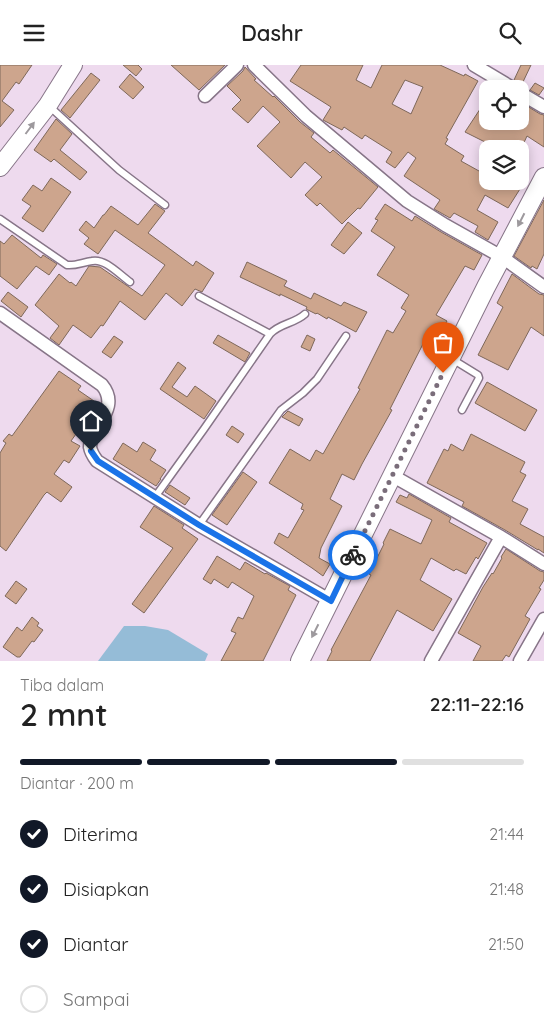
<!DOCTYPE html>
<html lang="id">
<head>
<meta charset="utf-8">
<style>
	:root { --surface:#fff; --page:#f6f6f6; --text:#222; --muted:#767676; --line:#e0e0e0; --accent:#111827 }
	body { margin:0; font-family:Quicksand,sans-serif; background:var(--page); color:var(--text); height:100vh; display:flex; flex-direction:column; font-size:19px; white-space:nowrap }
	* { box-sizing:border-box; margin:0 }
	p { font-size:16px; color:var(--muted) }
	.icon { flex:none; width:28px; height:28px; fill:none; stroke:currentColor; stroke-width:2; stroke-linecap:round; stroke-linejoin:round }
	.map { position:relative; height:596px; overflow:hidden }
	.side { display:flex; flex-direction:column; background:var(--surface); flex:1 }
	.side>* { flex:none }
	.fabs { position:absolute; left:479px; top:15px; display:grid; gap:10px }
	.fabs a { display:grid; place-items:center; width:50px; height:50px; border-radius:10px; background:var(--surface); box-shadow:0 2px 12px #0003; font-size:25px }
	.pin { position:absolute; display:grid; place-items:center; width:42px; height:42px; color:#fff; margin:-51px -21px; border-radius:50% 50% 50% 0; rotate:-45deg; box-shadow:0 0 5px #0007 }
	.pin .icon { rotate:45deg }
	.courier { position:absolute; display:grid; place-items:center; width:50px; height:50px; margin:-25px; border:4px solid #1a73e8; border-radius:50%; background:#fff; color:#222; box-shadow:0 1px 6px #0007 }
	.head em { font-style:normal; font-weight:600 }
	.head div { display:flex; flex-direction:column-reverse }
	.head { display:flex; align-items:center; justify-content:space-between; height:85px; padding:0 20px }
	h1 { font-size:32px; font-weight:600; line-height:38px }
	.bar { display:grid; grid-template-columns:repeat(4,1fr); gap:8px 5px; align-content:center; height:60px; padding:0 20px }
	.bar i { height:6px; border-radius:4px; background:var(--line) }
	.bar .selected { background:var(--accent) }
	.bar p { grid-column:span 4 }
	ol { padding:0 20px; list-style:none }
	li { display:flex; align-items:center; gap:15px; height:55px }
	li p { margin-inline-start:auto }
	li .icon { padding:5px; border-radius:50%; background:var(--accent); color:#fff; stroke-width:4 }
	li:last-child { color:var(--muted) }
	li i { width:28px; height:28px; border:2px solid var(--line); border-radius:50% }
	header { display:flex; justify-content:space-between; align-items:center; height:65px; padding:0 20px; background:var(--surface); font-size:22px; font-weight:600 }
	.map>svg:first-child { display:block }
	.water { fill:#95bcd7 }
	.building { fill:#cda58d; stroke:#7e685a; fill-rule:evenodd }
	.lines { fill:none; stroke-linecap:round; stroke-linejoin:round }
	.lane-casing { stroke:#877588; stroke-width:9 }
	.street-casing { stroke:#877588; stroke-width:15 }
	.secondary-casing { stroke:#877588; stroke-width:20 }
	.lane { stroke:#fff; stroke-width:6 }
	.street { stroke:#fff; stroke-width:12 }
	.secondary { stroke:#fff; stroke-width:18 }
	.oneway { fill:#9d999d }
	.done { stroke:#7a6d7a; stroke-width:5; stroke-dasharray:0 9 }
	.route { stroke:#1a73e8; stroke-width:6 }
</style>
</head>
<body>
<header><svg class="icon" aria-label="menu" viewBox="0 0 24 24"><path d="M4 6h16M4 12h16M4 18h16"/></svg>Dashr<svg class="icon" aria-label="search" viewBox="0 0 24 24"><circle cx="10" cy="10" r="6"/><path d="M15 15l6 6"/></svg></header>
<div class="map">
<svg width="544" height="596" viewBox="0 0 544 596">
	<rect width="100%" height="100%" fill="#eedaee"/>
	<path class="water" d="M124,561H145L168,565L208,589L205,596H98Z"/>
	<path class="building" d="M0,0H32L19,19L16,17L2,36L14,45L0,62Z
		M123,0H138L142,4L136,11Z
		M171,0H225L199,25Z
		M301,0H363L356,15L371,23L382,0H440L464,11L465,9L478,16L446,73L448,74L445,79L464,91L461,96L488,111V116H525L508,143L485,130L477,145L498,157L488,175L475,167L478,161L454,148L450,153L434,144L440,135L404,111L416,93L408,87L395,103L386,97L392,87L365,70L362,74L344,62L342,65L323,55L331,42L290,16ZM405,15L423,22L411,49L392,39Z
		M521,0H531L522,19L514,15Z
		M245,2L256,14L254,15L273,32L274,31L300,57L314,68L311,72L330,88L333,85L378,122L360,144L358,143L342,159L320,138L317,141L305,130L322,112L305,97L291,113L257,81L280,57L263,41L248,58L232,44L241,35L227,21L243,6Z
		M91,8L100,15L70,53L61,45Z
		M130,9L144,22L133,34L119,22Z
		M535,18L544,23L539,30L530,25Z
		M488,32V56H520V41L522,38L540,49L544,50V82L527,71L521,84H484L487,78L465,67Z
		M56,54L72,69L60,85L87,107L80,115L54,94L51,97L34,85Z
		M51,113L71,127L43,167L22,153L31,141L22,135L33,120L42,126Z
		M544,135V189L537,204L532,201L531,203L514,191Z
		M155,139L165,146L148,168L193,201L196,196L214,208L202,227L195,224L182,241L166,228L145,255L120,236L103,261L101,260L91,273L73,260L59,280L50,273L59,261L35,240L59,209L70,218L71,217L76,221L89,201L100,202L142,231L165,200L115,165L98,189L84,179L89,173L79,165L86,156L94,163L103,150H104L111,141L138,160Z
		M385,139L412,156L415,151L441,167L482,190L474,205L465,201L436,250L447,256L441,267L437,264L429,277L425,275L390,344L392,345L362,399L354,415L342,409L330,434L342,441L321,483L319,493L330,499L323,511L312,503L274,478L279,468L288,473L304,445L301,444L303,439L269,418L290,384L310,396L316,385L323,389L360,324L358,323L387,265L393,268L406,246L401,243L409,230L377,210L395,182L371,166L378,155L375,154Z
		M348,157L362,168L344,189L331,180Z
		M12,170L41,193L43,190L57,199L49,210L36,201L17,224L0,211V176L4,179Z
		M247,197L287,216L284,221L311,234L314,228L341,241L344,237L367,247L356,267L328,252L327,254L317,248L316,249L306,244L307,242L280,229V231L240,212Z
		M512,209L539,229L544,230V271L531,262L508,305L478,290L503,242L497,238Z
		M8,227L28,242L21,252L1,236Z
		M218,270L250,288L245,297L213,278Z
		M307,270L315,274L310,286L301,282Z
		M114,271L123,277L111,293L102,287Z
		M178,297L186,303L172,322L187,332L195,321L216,336L204,354L160,324Z
		M59,306L81,321L78,325L94,336L88,345L95,349L84,364L81,362L71,376L80,381L69,398L64,395L54,409L72,422L61,437L47,427L44,430L6,486L0,481V388L6,378L3,376L9,369L12,371Z
		M487,317L537,345L525,366L475,338Z
		M288,346L303,354L299,361L282,352Z
		M232,361L244,369L238,378L226,370Z
		M471,369L525,397L520,407L526,410L512,436L528,444L520,459L544,472V488L538,484V485L505,465L462,441L464,437L427,418L444,384L448,386L451,379L463,386Z
		M143,377L156,385L150,395L166,405L160,414H161L156,421L113,394L123,378L137,387Z
		M243,407L257,417L227,460L212,450Z
		M170,420L190,433L185,440L165,427Z
		M409,429L451,453L449,457L487,478L478,494L476,492L466,509L456,504L454,506L431,493L420,515L452,534L433,566L397,545L370,596H327L332,586L331,585L371,510L369,509L384,479L383,478L390,464L421,479L432,455L396,437L400,430L407,433Z
		M154,441L184,460L182,463L198,474L144,548L132,539L173,483L140,462Z
		M506,484L540,506L544,507V515L539,523L541,524L525,551L530,554L509,592L506,590L502,596H473L481,581L458,568L483,522L492,508L493,509L502,493L501,492Z
		M217,491L240,505L245,497L265,509L266,508L290,521L288,525L296,530L263,596H221L236,568L231,566L238,552L243,554L254,531L232,517L228,523L214,514L211,519L203,514Z
		M16,516L27,524L16,539L5,531Z
		M32,552L39,558L37,561L43,565L34,577L32,576L20,592H17L3,582L17,562L22,566Z"/>
	<g class="lines">
		<g class="lane-casing">
			<path id="lane" d="M49,41L119,105L165,140
				M0,154L67,200C76,201 83,197 92,196C105,193 120,210 130,217
				M199,231L270,269
				M452,294L478,310L479,313L462,345
				M155,432L204,364L270,269C280,258 294,259 305,249
				M199,460L281,345L303,328L317,314L346,271"/>
		</g>
		<g class="street-casing">
			<path id="street" d="M254,0L306,51L407,136L445,160L502,192L544,222
				M474,0L514,24
				M520,28L544,42
				M205,31L237,0
				M0,248L102,320C116,337 104,351 95,367C92,372 90,376 90,382C91,388 94,392 97,396L199,460L331,536
				M393,411L501,472L544,499
				M431,596L501,472
				M520,596L544,554"/>
		</g>
		<g class="secondary-casing">
			<path id="secondary" d="M0,102L48,40L73,0
				M300,596L486,222L544,112"/>
		</g>
		<use href="#lane" class="lane"/>
		<use href="#street" class="street"/>
		<use href="#secondary" class="secondary"/>
	</g>
	<defs><path id="oneway-solid" d="M-6-.8H1V-3.2L6.5 0L1 3.2V.8H-6Z" transform="scale(1.25)"/></defs>
	<g class="oneway">
		<use href="#oneway-solid" transform="translate(30 63) rotate(-53)"/>
		<use href="#oneway-solid" transform="translate(521 155) rotate(117)"/>
		<use href="#oneway-solid" transform="translate(315 566) rotate(117)"/>
	</g>
	<g class="lines">
		<path class="done" d="M353,490L443,308"/>
		<path class="route" d="M91,386L98,396L199,460L331,536L353,490"/>
	</g>
</svg>
<div class="fabs">
<a><svg class="icon" aria-label="locate" viewBox="0 0 24 24"><circle cx="12" cy="12" r="6"/><path d="M12 2v4M12 18v4M2 12h4M18 12h4"/></svg></a>
<a><svg class="icon" aria-label="layers" viewBox="0 0 24 24"><path d="M12 4l9 5-9 5-9-5zM3 14l9 5 9-5"/></svg></a>
</div>
<div class="pin" style="left:443px;top:308px;background:#ea580c"><svg class="icon" aria-label="bag" viewBox="0 0 24 24"><path d="M5 8h14l-1 12H6zM9 8a3 3 0 0 1 6 0"/></svg></div>
<div class="pin" style="left:91px;top:386px;background:#1f2937"><svg class="icon" aria-label="home" viewBox="0 0 24 24"><path d="M3 11l9-7 9 7M6 9v11h12V9"/></svg></div>
<div class="courier" style="left:353px;top:490px"><svg class="icon" aria-label="bike" viewBox="0 0 24 24"><circle cx="6" cy="16" r="4"/><circle cx="18" cy="16" r="4"/><path d="M6 16l4-8h5l3 8M10 8l3 8H6M13 5h3"/></svg></div>
</div>
<section class="side">
<div class="head"><div><h1>2 mnt</h1><p>Tiba dalam</p></div><em>22:11–22:16</em></div>
<div class="bar"><i class="selected"></i><i class="selected"></i><i class="selected"></i><i></i><p>Diantar · 200 m</p></div>
<ol>
<li><svg class="icon" aria-label="check" viewBox="0 0 24 24"><path d="M5 12l5 5 9-10"/></svg>Diterima<p>21:44</p></li>
<li><svg class="icon" aria-label="check" viewBox="0 0 24 24"><path d="M5 12l5 5 9-10"/></svg>Disiapkan<p>21:48</p></li>
<li><svg class="icon" aria-label="check" viewBox="0 0 24 24"><path d="M5 12l5 5 9-10"/></svg>Diantar<p>21:50</p></li>
<li><i></i>Sampai</li>
</ol>
</section>
</body>
</html>
